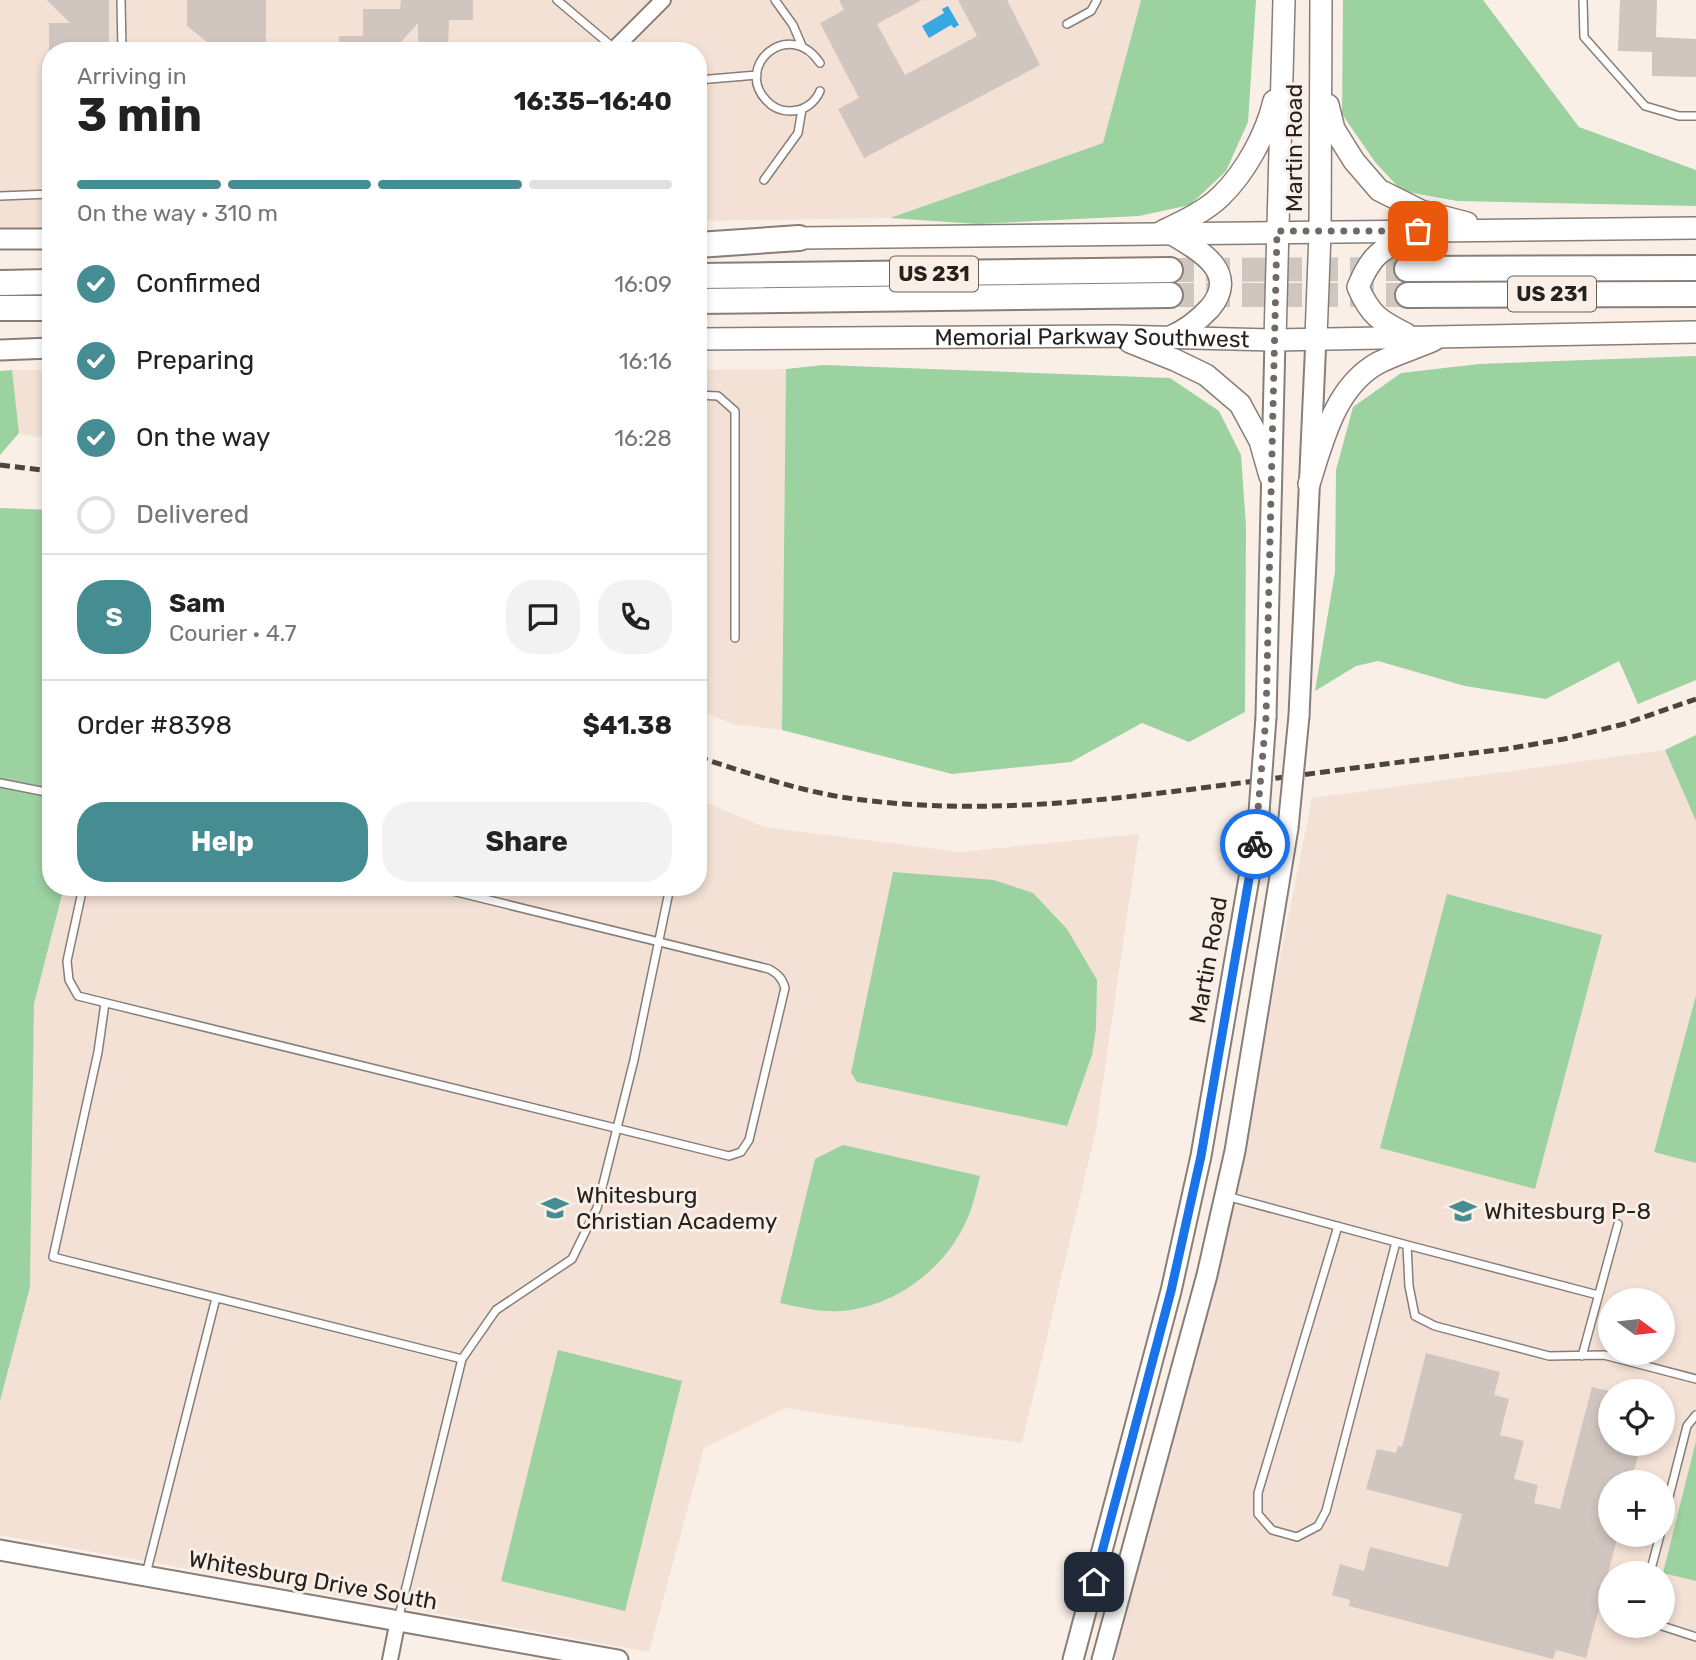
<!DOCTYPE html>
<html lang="en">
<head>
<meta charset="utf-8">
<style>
	:root { --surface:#fff; --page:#f2f2f2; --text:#222; --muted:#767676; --line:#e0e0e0; --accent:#458d92 }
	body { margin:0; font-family:Rubik,sans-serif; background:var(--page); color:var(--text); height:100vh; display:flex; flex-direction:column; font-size:26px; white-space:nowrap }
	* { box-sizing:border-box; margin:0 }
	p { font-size:23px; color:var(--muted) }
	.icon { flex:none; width:38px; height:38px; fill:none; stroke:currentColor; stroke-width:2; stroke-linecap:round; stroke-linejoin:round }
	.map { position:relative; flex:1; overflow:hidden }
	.sheet { position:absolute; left:42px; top:42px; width:665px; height:854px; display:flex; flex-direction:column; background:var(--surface); border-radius:28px; box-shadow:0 4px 10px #0003 }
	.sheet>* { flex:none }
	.needle { width:46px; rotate:105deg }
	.controls { position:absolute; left:1598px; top:1288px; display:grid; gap:14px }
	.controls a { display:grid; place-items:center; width:77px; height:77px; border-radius:50%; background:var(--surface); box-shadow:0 4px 10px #0003; font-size:35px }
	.pin { position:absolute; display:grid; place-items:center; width:60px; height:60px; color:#fff; margin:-30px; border-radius:14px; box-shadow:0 4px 10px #0006 }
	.courier { position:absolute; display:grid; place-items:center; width:70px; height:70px; margin:-35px; border:5px solid #1a73e8; border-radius:50%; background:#fff; color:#222; box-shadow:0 2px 9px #0007 }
	.overview em { font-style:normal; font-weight:700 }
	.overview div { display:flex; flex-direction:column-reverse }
	.overview { display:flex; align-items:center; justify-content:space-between; height:119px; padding:0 35px }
	h1 { font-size:46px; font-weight:700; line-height:52px }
	.bar { display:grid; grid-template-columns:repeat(4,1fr); gap:10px 7px; align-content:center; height:84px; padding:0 35px }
	.bar i { height:9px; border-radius:5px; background:var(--line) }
	.bar .on { background:var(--accent) }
	.bar p { grid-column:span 4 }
	.line { display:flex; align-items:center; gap:18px; padding:0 35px; border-top:2px solid var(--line) }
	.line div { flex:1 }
	.round { display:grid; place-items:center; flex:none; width:74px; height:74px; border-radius:28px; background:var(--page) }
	ol { padding:0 35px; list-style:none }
	li { display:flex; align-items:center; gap:21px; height:77px }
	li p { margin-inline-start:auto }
	li .icon { padding:7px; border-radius:50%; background:var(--accent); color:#fff; stroke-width:4 }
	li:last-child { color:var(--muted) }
	li i { width:38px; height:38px; border:4px solid var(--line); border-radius:50% }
	.cta { display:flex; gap:14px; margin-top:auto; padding:14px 35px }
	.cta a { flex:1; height:80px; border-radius:28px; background:var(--accent); color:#fff; font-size:28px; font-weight:700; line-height:80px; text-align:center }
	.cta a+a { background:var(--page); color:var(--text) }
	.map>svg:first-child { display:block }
	.built { fill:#f3e1d5; fill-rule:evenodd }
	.green { fill:#9cd1a0 }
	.water { fill:#37a8e2 }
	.building { fill:#d1c6bf }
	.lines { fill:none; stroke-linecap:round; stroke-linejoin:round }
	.motorway-tunnel { stroke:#cfc6bf; stroke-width:24; stroke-dasharray:24 12; stroke-linecap:butt }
	.service-casing { stroke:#887e77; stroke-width:10 }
	.minor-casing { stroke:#887e77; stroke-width:18 }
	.secondary-casing { stroke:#887e77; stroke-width:23 }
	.primary-casing { stroke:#887e77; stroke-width:24 }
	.motorway-casing { stroke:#887e77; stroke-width:28 }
	.service { stroke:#fff; stroke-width:7 }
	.minor { stroke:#fff; stroke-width:14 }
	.secondary { stroke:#fff; stroke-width:19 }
	.primary { stroke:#fff; stroke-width:21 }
	.motorway { stroke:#fff; stroke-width:24 }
	.rail { stroke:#4a4541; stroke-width:5; stroke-dasharray:10 5; stroke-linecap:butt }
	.secondary-bridge-casing { stroke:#887e77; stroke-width:23; stroke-linecap:butt }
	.secondary-bridge { stroke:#fff; stroke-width:19 }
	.done { stroke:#706964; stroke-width:7; stroke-dasharray:0 12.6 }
	.route { stroke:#1a73e8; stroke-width:9 }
	.labels { text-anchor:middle; stroke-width:6; stroke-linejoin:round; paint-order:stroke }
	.shield { fill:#faefe7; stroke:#655f5a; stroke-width:2 }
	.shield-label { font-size:21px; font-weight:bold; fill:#25211e }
	.street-label { font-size:23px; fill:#25211e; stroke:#faefe7 }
	.poi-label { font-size:23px; fill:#25211e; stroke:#faefe7; text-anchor:start }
</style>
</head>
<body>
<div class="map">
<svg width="1696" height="1660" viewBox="0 0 1696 1660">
	<rect width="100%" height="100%" fill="#faefe7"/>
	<path class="built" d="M0,0H1141L1103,143L890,218L698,221V51H51V229H0Z
		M786,369L782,730L733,724L698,710V370Z
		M51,370V440L19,433L12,370Z
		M1665,750L1696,821V995L1654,1151L1696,1163V1660H1116L1114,1651L1220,1258L1312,798ZM1610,1300H1662V1353H1610ZM1610,1391H1662V1444H1610ZM1610,1482H1662V1535H1610ZM1610,1573H1662V1626H1610Z
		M698,799L764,827L960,852L1139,834L1096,1130L1022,1443L785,1408L704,1448L649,1652L0,1535V1401L30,1287L34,1004L64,887H698Z"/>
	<path class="green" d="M1141,0H1256L1248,122L1226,171L1190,205L1139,216L977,224L890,218L1103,143Z
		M1343,0H1483L1579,127L1696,170V206L1457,201L1402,191L1375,162L1342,114Z
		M1696,356V680L1638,704L1619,661L1546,699L1465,686L1378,661L1356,666L1315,691L1335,572L1336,470L1353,407L1401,373L1479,364Z
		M824,365L1170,378L1219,411L1241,455L1246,526L1245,712L1189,742L1142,723L1071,762L952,774L782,730L786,369Z
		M12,370L19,433L0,455V371Z
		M0,508L51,510V887H64L34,1004L30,1287L0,1401Z
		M1696,735V821L1665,750Z
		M893,872L994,880L1033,893L1067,929L1097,980L1096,1028L1092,1055L1067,1126L857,1082L851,1073Z
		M1447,894L1602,935L1535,1189L1380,1148Z
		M1696,995V1163L1654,1152Z
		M843,1145L980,1176C977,1188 974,1201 970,1212C951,1263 903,1302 850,1310C826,1314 803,1308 780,1303L815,1159Z
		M558,1350L682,1381L625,1611L501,1581Z
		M1696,1441V1581L1663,1573Z"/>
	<path class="water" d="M948,6L959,25L954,28L951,25L929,38L922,26L944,13L942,9Z"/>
	<path class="building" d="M47,0H109V51H49V23H70Z
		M187,0H266V47H252V51H211V45L187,26Z
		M401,0H473V20H449L448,46H418V23L393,51H339V36H363V9H400Z
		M839,0H922L877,24L905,75L977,36L958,0H1007L1040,65L864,158L838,109L859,98L820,23L844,10Z
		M1620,0H1657L1656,37L1696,39V77L1652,76V52L1618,51Z
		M1426,1353L1500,1372L1494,1395L1509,1399L1500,1435L1524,1441L1514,1479L1538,1485L1534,1503L1560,1509L1592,1387L1610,1391V1444H1641L1631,1482H1610V1535H1618L1586,1658L1556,1650L1553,1659L1349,1606L1350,1600L1332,1595L1340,1564L1364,1571L1370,1547L1448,1567L1462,1514L1366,1489L1377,1449L1396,1453L1398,1446L1402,1447Z"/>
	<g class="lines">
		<path class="motorway-tunnel" d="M1170,270L1407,269
			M1170,295H1408"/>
		<g class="service-casing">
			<path id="service" d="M121,0L122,51
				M557,0L615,49
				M775,0L793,25L802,46
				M1583,0L1584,37L1645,106L1679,116H1696
				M1067,24L1091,11L1097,0
				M698,80L757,75
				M820,91C815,103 804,111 790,111C781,111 772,107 766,100C734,66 789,17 820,63
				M764,180L798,133L802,109
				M0,196L51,194
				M698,395L718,396L735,411V638
				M0,783L51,793
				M83,887L67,961L69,980L78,996L729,1156L741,1152L749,1140L785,988C782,978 778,974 769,969L436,887
				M105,1003L98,1052L53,1257L462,1359
				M1226,1196L1407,1245L1409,1286L1415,1316L1435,1326L1549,1356L1604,1355L1696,1379
				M1338,1226L1258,1493V1514L1272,1530L1297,1537L1318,1526L1326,1511L1396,1242
				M1407,1245L1598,1295
				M1582,1356L1618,1224
				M1662,1524L1687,1426L1696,1415
				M1650,1573L1660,1535
				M146,1574L216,1298
				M398,1620L462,1359L496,1310L572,1259L597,1208L634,1060L670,887
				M1662,1626L1696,1637"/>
		</g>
		<g class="minor-casing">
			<path id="minor" d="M608,51L614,49L663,0
				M390,1660L398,1620"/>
		</g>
		<g class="secondary-casing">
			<path id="secondary" d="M0,239H51
				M0,350L51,348
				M1299,716L1316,337
				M1266,717L1275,340
				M0,1550L618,1660
				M1073,1660L1171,1291L1201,1156L1258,826
				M1102,1660L1207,1275L1235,1151L1288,828"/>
		</g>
		<g class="primary-casing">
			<g id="primary">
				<path d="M1328,105L1334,129L1354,161L1379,190L1421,211L1467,223"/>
				<path d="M1163,231C1182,222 1204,212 1220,197C1245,173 1266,135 1274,101"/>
				<path d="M799,238L1696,228"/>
				<path d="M1406,334C1380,321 1370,315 1358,287C1372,253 1381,250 1413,234"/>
				<path d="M1170,337C1187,330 1198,321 1210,308C1240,272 1199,250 1172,234"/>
				<path d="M1316,337L1320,233L1321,0"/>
				<path id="s1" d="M698,339L1115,336L1275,340L1696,332"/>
				<path d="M1275,340L1284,0"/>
				<path d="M1130,342L1175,360L1206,375L1240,404L1260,441L1270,476"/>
				<path d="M1309,484C1323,440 1335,387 1378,363C1396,354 1416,348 1434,340"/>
			</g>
		</g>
		<g class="motorway-casing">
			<path id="motorway" d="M698,245L799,238
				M1407,269L1696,268
				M698,276L1170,270
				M0,283L51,282
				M1408,295L1696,294
				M698,301L1170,295
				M0,308H51"/>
		</g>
		<use href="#service" class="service"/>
		<use href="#minor" class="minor"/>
		<use href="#secondary" class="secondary"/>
		<use href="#primary" class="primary"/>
		<use href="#motorway" class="motorway"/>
		<path class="rail" d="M0,465L51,471
			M698,757C745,772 793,789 841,797C972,817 1102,801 1232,784C1323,772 1415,760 1506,749L1564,739L1624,724L1696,699"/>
		<g class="secondary-bridge-casing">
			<path id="secondary-bridge" d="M1258,826L1266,717
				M1288,828L1299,716"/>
		</g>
		<use href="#secondary-bridge" class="secondary-bridge"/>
	</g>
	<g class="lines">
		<path class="done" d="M1255,844L1266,717L1277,231H1418"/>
		<path class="route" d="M1094,1582L1171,1291L1201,1156L1255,844"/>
	</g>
	<defs>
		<g id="school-bare" transform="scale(2.1)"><path d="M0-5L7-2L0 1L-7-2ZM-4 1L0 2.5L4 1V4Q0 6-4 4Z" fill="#458d92" stroke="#faefe7" stroke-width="2.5" paint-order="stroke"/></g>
	</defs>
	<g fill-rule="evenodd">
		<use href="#school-bare" x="555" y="1208"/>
		<use href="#school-bare" x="1463" y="1211"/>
	</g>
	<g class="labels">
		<g class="shield">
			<rect x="890" y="256.5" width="88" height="35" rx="5"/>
			<rect x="1508" y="276.5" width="88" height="35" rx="5"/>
		</g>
		<g class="shield-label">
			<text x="934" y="281">US 231</text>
			<text x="1552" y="301">US 231</text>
		</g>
		<g class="street-label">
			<text transform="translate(1294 148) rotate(-90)" y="8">Martin Road</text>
			<text dy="8" stroke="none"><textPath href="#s1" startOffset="394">Memorial Parkway Southwest</textPath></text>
			<text transform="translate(1208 960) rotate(-80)" y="8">Martin Road</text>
			<text transform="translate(313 1580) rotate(10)" y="8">Whitesburg Drive South</text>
		</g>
		<g class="poi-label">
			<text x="576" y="1203">Whitesburg<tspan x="576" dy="26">Christian Academy</tspan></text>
			<text x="1484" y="1219">Whitesburg P-8</text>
		</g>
	</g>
</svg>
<div class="controls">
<a><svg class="needle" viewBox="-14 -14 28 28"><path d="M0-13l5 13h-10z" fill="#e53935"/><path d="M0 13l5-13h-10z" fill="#767676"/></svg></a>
<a><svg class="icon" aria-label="locate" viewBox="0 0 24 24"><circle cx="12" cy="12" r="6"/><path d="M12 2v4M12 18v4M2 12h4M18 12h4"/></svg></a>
<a>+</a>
<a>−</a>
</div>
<div class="pin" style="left:1418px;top:231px;background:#ea580c"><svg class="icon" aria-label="bag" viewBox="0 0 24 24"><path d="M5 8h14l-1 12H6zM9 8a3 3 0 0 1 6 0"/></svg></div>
<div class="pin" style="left:1094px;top:1582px;background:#1f2937"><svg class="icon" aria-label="home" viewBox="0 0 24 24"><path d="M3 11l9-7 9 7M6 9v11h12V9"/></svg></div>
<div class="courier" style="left:1255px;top:844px"><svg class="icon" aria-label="bike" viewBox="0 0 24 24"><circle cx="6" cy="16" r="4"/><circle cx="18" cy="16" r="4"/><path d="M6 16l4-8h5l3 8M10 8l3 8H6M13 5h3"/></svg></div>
<section class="sheet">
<div class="overview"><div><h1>3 min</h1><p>Arriving in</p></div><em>16:35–16:40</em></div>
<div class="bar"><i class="on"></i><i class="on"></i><i class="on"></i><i></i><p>On the way · 310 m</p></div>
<ol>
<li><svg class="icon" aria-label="check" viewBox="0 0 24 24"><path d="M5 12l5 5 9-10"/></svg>Confirmed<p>16:09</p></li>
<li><svg class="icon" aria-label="check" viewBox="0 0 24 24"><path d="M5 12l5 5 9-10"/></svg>Preparing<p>16:16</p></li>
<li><svg class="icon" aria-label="check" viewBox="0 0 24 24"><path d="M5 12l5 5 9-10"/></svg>On the way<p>16:28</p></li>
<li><i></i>Delivered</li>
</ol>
<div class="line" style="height:126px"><b class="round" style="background:var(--accent);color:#fff">S</b><div><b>Sam</b><p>Courier · 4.7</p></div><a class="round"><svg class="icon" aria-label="chat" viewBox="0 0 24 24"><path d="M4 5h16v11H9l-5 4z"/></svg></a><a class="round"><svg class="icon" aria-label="phone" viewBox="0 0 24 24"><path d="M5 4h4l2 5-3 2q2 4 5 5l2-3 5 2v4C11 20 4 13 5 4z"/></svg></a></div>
<div class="line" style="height:91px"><div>Order #8398</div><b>$41.38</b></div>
<div class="cta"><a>Help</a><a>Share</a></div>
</section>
</div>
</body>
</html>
